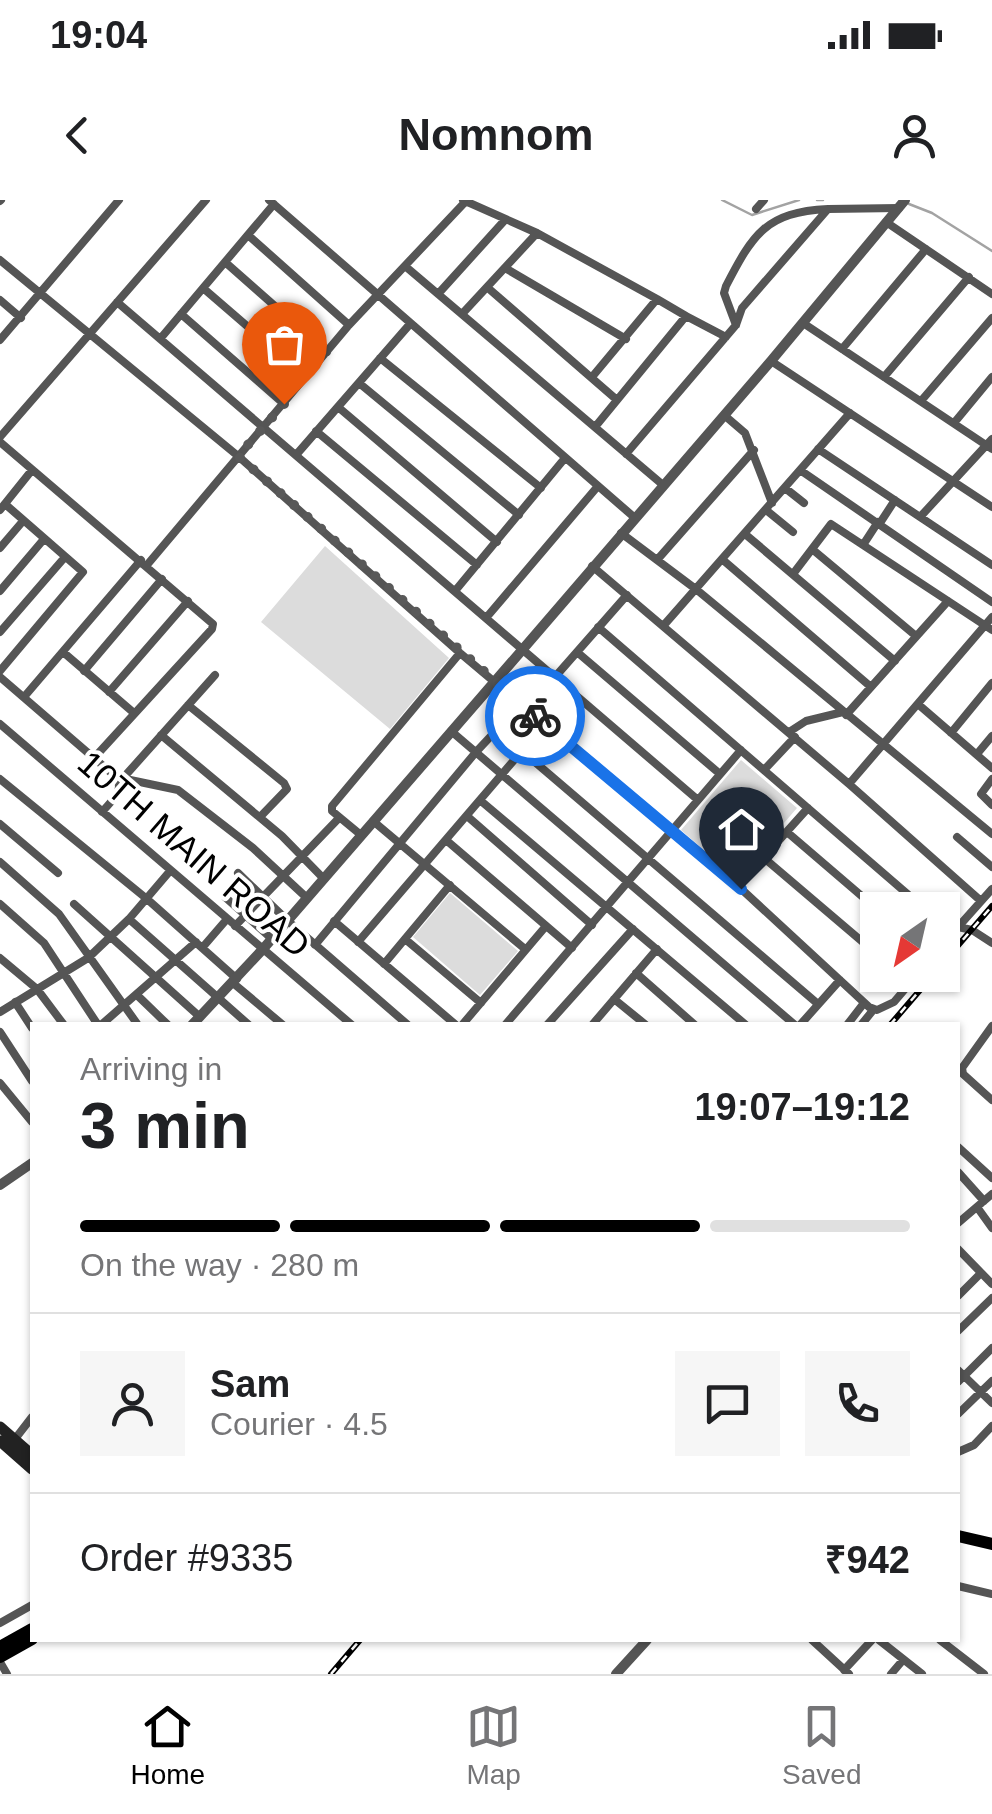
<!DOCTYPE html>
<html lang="en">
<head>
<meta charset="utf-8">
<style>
	:root { --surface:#fff; --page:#f6f6f6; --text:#202124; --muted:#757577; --line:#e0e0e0; --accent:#000 }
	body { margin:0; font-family:Arial,sans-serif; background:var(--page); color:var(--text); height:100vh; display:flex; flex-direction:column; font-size:38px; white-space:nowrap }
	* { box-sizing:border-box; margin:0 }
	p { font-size:32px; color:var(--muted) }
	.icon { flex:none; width:55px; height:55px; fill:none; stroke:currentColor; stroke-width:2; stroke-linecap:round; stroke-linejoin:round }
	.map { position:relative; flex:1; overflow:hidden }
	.panel { position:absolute; left:30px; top:822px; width:930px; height:620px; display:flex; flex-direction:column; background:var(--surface); border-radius:0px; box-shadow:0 2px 8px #0004 }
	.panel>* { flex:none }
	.needle { width:65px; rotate:214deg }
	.tools { position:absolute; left:860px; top:692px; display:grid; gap:20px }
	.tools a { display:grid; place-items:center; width:100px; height:100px; border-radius:0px; background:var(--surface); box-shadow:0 2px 8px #0004; font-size:50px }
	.pin { position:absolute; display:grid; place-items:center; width:85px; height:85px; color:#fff; margin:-102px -42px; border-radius:50% 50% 50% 0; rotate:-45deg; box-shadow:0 0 10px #0007 }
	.pin .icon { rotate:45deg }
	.courier { position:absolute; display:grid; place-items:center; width:100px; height:100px; margin:-50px; border:8px solid #1a73e8; border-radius:50%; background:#fff; color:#222; box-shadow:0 2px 12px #0007 }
	.summary em { font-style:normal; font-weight:700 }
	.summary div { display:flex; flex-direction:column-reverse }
	.summary { display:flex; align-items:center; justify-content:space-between; height:170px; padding:0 50px }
	h1 { font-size:65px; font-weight:700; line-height:75px }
	.bar { display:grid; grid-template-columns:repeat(4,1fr); gap:15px 10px; align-content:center; height:120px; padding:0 50px }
	.bar i { height:12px; border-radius:8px; background:var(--line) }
	.bar .active { background:var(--accent) }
	.bar p { grid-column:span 4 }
	.line { display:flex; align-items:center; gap:25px; padding:0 50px; border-top:2px solid var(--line) }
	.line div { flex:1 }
	.round { display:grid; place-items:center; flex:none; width:105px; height:105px; border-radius:0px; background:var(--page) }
	.status { display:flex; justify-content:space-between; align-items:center; height:70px; padding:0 50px; background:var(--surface); direction:ltr }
	.status svg { height:28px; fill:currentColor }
	header { display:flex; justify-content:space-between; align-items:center; height:130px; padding:0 50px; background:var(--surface); font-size:45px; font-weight:700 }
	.tab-bar { display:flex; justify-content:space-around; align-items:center; height:140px; border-top:2px solid var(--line); background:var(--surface); font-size:28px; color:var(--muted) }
	.tab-bar a { display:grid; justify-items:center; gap:5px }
	.tab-bar .active { color:var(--accent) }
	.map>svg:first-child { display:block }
	.green { fill:#dcdcdc }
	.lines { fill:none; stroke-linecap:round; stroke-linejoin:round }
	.stream { stroke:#a3a3a3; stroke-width:2.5 }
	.minor { stroke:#555; stroke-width:8 }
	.tertiary { stroke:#555; stroke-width:10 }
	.secondary { stroke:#222; stroke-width:11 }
	.primary { stroke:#000; stroke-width:12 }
	.rail-casing { stroke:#000; stroke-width:6 }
	.rail { stroke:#fff; stroke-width:2.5; stroke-dasharray:8; stroke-linecap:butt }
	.done { stroke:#595959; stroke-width:10; stroke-dasharray:0 18 }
	.route { stroke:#1a73e8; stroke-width:12 }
	.labels { text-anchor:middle; stroke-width:8; stroke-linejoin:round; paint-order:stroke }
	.street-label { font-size:35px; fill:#000; stroke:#fff }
</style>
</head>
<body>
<div class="status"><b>19:04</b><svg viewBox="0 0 49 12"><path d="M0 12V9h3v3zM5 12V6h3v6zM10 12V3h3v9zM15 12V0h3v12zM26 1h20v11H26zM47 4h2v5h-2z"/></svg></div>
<header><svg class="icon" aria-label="back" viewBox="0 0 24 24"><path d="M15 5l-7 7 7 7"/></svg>Nomnom<svg class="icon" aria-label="person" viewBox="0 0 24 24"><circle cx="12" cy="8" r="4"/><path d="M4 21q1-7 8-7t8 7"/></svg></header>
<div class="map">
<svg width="992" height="1474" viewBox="0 0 992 1474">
	<rect width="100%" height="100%" fill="#fff"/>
	<path class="green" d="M325,346L449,458L390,529L261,422Z
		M741,560L797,608L736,678L681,630Z
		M450,693L518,751L480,795L413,737Z"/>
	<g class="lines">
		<path class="stream" d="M722,0L752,15L799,0
			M817,0H823
			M909,4L932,13L992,51"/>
		<path class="minor" d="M269,0L635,318
			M463,0L537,33L657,99
			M0,1L1,0
			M756,9L764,0
			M886,22L992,94
			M248,35L349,125
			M0,60L238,256L460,453L738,686L869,807L877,810L894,802L917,775
			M225,62L327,152
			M405,66L663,285
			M505,68L626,139
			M203,88L306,177
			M488,88L617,200
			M438,94L504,21
			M0,100L21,118
			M117,102L698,600
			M181,114L284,204
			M462,114L537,33
			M803,123L992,249
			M736,125L724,93L726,86C753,34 766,12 828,9
			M160,139L274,4
			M0,140L119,0
			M842,149L926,49
			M380,158L541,288
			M771,161L992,307
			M592,177L657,99L686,116
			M884,177L969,77
			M359,183L519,315
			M921,201L992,118
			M338,207L497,342
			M724,215L745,233L772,303
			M954,223L992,177
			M595,227L686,116L726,137
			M316,231L477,365
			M0,237L206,0
			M0,242L213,424L212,429L94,558
			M818,249L992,365
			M626,254L736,125L742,108L828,9L899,8
			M296,255L410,124
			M800,270L992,402
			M785,288L804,303
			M0,310L32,270
			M766,310L793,332
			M921,316L992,239
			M880,323L895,300
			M621,333L697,390L992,634
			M745,334L895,461
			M863,345L878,322
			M0,348L23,321
			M812,349L916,436
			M657,360L754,250
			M723,360L871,487
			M147,365L349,125L467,0
			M592,366L849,584L981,701
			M793,374L831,324L992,430
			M0,391L44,339
			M455,391L565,258
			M486,418L598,286
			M664,425L850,213
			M598,427L926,710
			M0,432L65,357
			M63,452L134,513
			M577,452L720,574
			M0,471L83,372L5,304
			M84,471L162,379
			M0,477L116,577L178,590L253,648L307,698
			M555,477L627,395
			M109,492L188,401
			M24,497L141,360
			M188,505L284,583L287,589L260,617
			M919,505L992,568
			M846,515L948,401
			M0,524L352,825
			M451,531L795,825
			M789,532L806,521L843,512
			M951,533L992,483
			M161,535L282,636L324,679
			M522,551L818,804
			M977,554L992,536
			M764,570L795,537
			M124,577L215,475
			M0,579L147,699L237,779
			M992,579L981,594L992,605
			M849,584L992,417
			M481,601L746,825
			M102,612C112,600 125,591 116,577
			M467,616L592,725
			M373,621L525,749
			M0,624L58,673
			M787,632L878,710
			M361,635L332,611V606L460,453
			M957,637L992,667
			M446,640L572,748
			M764,658L878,755
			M0,662L59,714L138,825
			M238,673L288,721L408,825
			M738,686L808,608
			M225,697L272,739
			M0,704L44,743L98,825
			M74,704L200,817
			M129,719L249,825
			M334,721L456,825
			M235,726L339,618
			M958,727L972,730L992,743
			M405,739L481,803
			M358,742L545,524
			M315,745L476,552L521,504
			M942,745L992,689
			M202,748L227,719
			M0,758L37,789L64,825
			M384,764L450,685
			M636,773L695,825
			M233,783L283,825
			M138,796L168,825
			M614,799L646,825
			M15,802L32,828
			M0,812L88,758L129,719L170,671
			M101,825L196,742
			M462,825L546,726
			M505,825L741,550
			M547,825L633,729
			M592,825L657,749
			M800,825L840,780
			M847,825L864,803
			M861,825L874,809
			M992,826L962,868L963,874L992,900
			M0,832L32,881
			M0,883L32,922
			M958,947L992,978
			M958,972L984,1001
			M977,1007L992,1028
			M958,1023L992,994
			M958,1049L992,1084
			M958,1096L981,1073
			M958,1131L992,1098
			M958,1170L992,1203
			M958,1182L992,1148
			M958,1214L992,1181
			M15,1239L32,1217
			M958,1252L974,1245L992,1226
			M958,1386L992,1394
			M0,1423L32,1405
			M812,1440L849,1474
			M879,1440L922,1474
			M940,1440L984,1474
			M0,1462L7,1474
			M844,1470L872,1440
			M891,1474L903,1460"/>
		<path class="tertiary" d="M192,825L263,749L523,449L771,161L905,0
			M0,985L32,963
			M616,1474L647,1440"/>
		<path class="secondary" d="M0,1227L32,1255
			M0,1241L32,1269"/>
		<path class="primary" d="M958,1336L992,1344
			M0,1447L32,1429
			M0,1457L32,1439"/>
		<g class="rail-casing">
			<path id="rail" d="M942,764L992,706
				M890,825L933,775
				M331,1474L360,1440"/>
		</g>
		<use href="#rail" class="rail"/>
	</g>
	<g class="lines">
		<path class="done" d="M284,204L238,256L535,516"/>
		<path class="route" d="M535,516L741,689"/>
	</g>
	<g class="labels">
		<g class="street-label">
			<text transform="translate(194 654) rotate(41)" y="12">10TH MAIN ROAD</text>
		</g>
	</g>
</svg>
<div class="tools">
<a><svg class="needle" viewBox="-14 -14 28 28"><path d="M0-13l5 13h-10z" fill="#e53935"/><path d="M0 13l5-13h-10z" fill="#757577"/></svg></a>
</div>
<div class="pin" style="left:284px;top:204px;background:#ea580c"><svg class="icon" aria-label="bag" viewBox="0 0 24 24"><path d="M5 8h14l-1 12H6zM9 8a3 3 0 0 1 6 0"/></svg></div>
<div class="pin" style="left:741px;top:689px;background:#1f2937"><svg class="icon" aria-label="home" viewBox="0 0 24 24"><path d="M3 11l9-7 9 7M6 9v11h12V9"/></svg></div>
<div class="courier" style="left:535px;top:516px"><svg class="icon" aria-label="bike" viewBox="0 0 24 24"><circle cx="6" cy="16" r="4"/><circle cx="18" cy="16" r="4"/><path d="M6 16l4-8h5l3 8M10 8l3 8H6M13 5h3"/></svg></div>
<section class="panel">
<div class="summary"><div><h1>3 min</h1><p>Arriving in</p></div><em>19:07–19:12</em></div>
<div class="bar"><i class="active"></i><i class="active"></i><i class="active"></i><i></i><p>On the way · 280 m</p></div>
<div class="line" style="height:180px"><a class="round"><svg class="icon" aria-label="person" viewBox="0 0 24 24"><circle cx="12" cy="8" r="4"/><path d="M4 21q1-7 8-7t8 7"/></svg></a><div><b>Sam</b><p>Courier · 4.5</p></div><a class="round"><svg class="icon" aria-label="chat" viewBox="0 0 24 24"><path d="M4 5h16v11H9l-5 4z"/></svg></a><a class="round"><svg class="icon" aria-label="phone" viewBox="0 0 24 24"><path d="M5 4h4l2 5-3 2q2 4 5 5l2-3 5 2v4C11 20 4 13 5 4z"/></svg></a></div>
<div class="line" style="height:130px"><div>Order #9335</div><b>₹942</b></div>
</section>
</div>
<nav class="tab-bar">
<a class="active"><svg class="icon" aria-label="home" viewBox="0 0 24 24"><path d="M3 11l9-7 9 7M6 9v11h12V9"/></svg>Home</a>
<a><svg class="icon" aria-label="map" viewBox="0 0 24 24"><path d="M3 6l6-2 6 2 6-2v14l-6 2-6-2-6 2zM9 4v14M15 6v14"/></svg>Map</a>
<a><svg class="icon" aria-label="saved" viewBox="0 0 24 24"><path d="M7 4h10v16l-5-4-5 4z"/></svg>Saved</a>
</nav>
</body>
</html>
